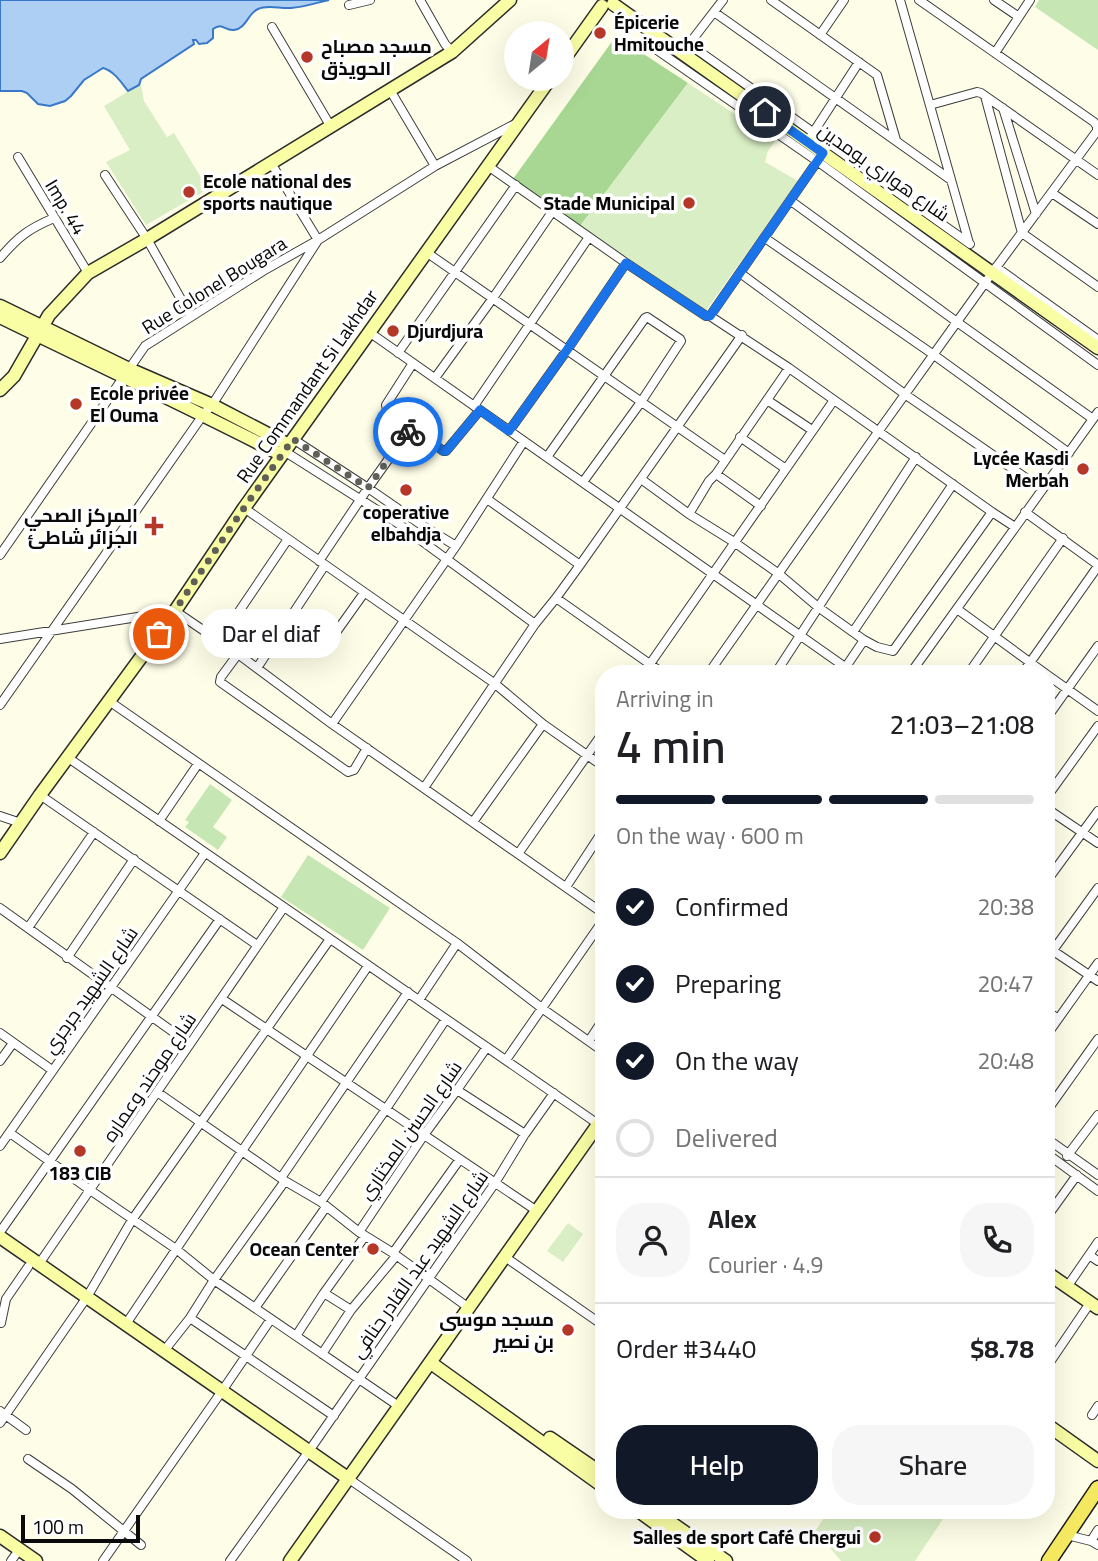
<!DOCTYPE html>
<html lang="en">
<head>
<meta charset="utf-8">
<style>
	:root { --surface:#fff; --page:#f6f6f6; --text:#202124; --muted:#757577; --line:#e0e0e0; --accent:#111827 }
	body { margin:0; font-family:Georgia,Cairo,serif; background:var(--page); color:var(--text); height:100vh; display:flex; flex-direction:column; font-size:26px; white-space:nowrap }
	* { box-sizing:border-box; margin:0 }
	p { font-size:23px; color:var(--muted) }
	.icon { flex:none; width:38px; height:38px; fill:none; stroke:currentColor; stroke-width:2; stroke-linecap:round; stroke-linejoin:round }
	.map { position:relative; flex:1; overflow:hidden }
	.drawer { position:absolute; left:595px; top:665px; width:460px; height:854px; display:flex; flex-direction:column; background:var(--surface); border-radius:28px; box-shadow:0 7px 28px #0002 }
	.drawer>* { flex:none }
	.needle { width:46px; rotate:30deg }
	.tools { position:absolute; left:504px; top:21px; display:grid; gap:14px }
	.tools a { display:grid; place-items:center; width:70px; height:70px; border-radius:50%; background:var(--surface); box-shadow:0 7px 28px #0002; font-size:35px }
	.scale { position:absolute; left:21px; bottom:18px; width:119px; box-sizing:border-box; padding-left:7px; border:4px solid #0a0a0a; border-top:0; font-size:19px; line-height:24px; white-space:nowrap; color:#0a0a0a; -webkit-text-stroke:5px #fff; paint-order:stroke }
	.pin { position:absolute; display:grid; place-items:center; width:60px; height:60px; color:#fff; margin:-30px; border:4px solid #fff; border-radius:50%; box-shadow:0 2px 7px #0007 }
	.courier { position:absolute; display:grid; place-items:center; width:70px; height:70px; margin:-35px; border:5px solid #1a73e8; border-radius:50%; background:#fff; color:#222; box-shadow:0 2px 9px #0007 }
	.bubble { position:absolute; height:49px; border-radius:24px; background:var(--surface); box-shadow:0 7px 28px #0002; font-size:23px; font-weight:600; line-height:49px; text-align:center }
	.summary em { font-style:normal; font-weight:600 }
	.summary div { display:flex; flex-direction:column-reverse }
	.summary { display:flex; align-items:center; justify-content:space-between; height:119px; padding:0 21px }
	h1 { font-size:46px; font-weight:600; line-height:52px }
	.bar { display:grid; grid-template-columns:repeat(4,1fr); gap:10px 7px; align-content:center; height:84px; padding:0 21px }
	.bar i { height:9px; border-radius:5px; background:var(--line) }
	.bar .on { background:var(--accent) }
	.bar p { grid-column:span 4 }
	.line { display:flex; align-items:center; gap:18px; padding:0 21px; border-top:2px solid var(--line) }
	.line div { flex:1 }
	.round { display:grid; place-items:center; flex:none; width:74px; height:74px; border-radius:28px; background:var(--page) }
	ol { padding:0 21px; list-style:none }
	li { display:flex; align-items:center; gap:21px; height:77px }
	li p { margin-inline-start:auto }
	li .icon { padding:7px; border-radius:50%; background:var(--accent); color:#fff; stroke-width:4 }
	li:last-child { color:var(--muted) }
	li i { width:38px; height:38px; border:4px solid var(--line); border-radius:50% }
	.primary-button { display:flex; gap:14px; margin-top:auto; padding:14px 21px }
	.primary-button a { flex:1; height:80px; border-radius:28px; background:var(--accent); color:#fff; font-size:28px; font-weight:600; line-height:80px; text-align:center }
	.primary-button a+a { background:var(--page); color:var(--text) }
	.map>svg:first-child { display:block }
	.green { fill:#c6e7b4 }
	.forest { fill:#a7d793 }
	.pitch { fill:#d9eec5 }
	.water { fill:#aecff4; stroke:#3778c9; stroke-width:2 }
	.lines { fill:none; stroke-linecap:round; stroke-linejoin:round }
	.street-casing { stroke:#3d3d3d; stroke-width:10 }
	.secondary-casing { stroke:#2c2c2c; stroke-width:15 }
	.primary-casing { stroke:#1b1b1b; stroke-width:17 }
	.street { stroke:#fff; stroke-width:8 }
	.secondary { stroke:#f9fda4; stroke-width:12 }
	.primary { stroke:#f5e861; stroke-width:14 }
	.done { stroke:#5f5f58; stroke-width:7; stroke-dasharray:0 12.6 }
	.route { stroke:#1a73e8; stroke-width:9 }
	.poi-dot { fill:#b53727; stroke:#fff; stroke-width:2.5 }
	.labels { text-anchor:middle; stroke-width:7; stroke-linejoin:round; paint-order:stroke }
	.poi-label { font-size:19px; font-weight:bold; fill:#0a0a0a; stroke:#fff; text-anchor:end }
	.street-label { font-size:19px; fill:#0a0a0a; stroke:#fff }
</style>
</head>
<body>
<div class="map">
<svg width="1098" height="1561" viewBox="0 0 1098 1561">
	<rect width="100%" height="100%" fill="#fefee8"/>
	<path class="green" d="M1039,0H1098V50L1035,7Z
		M210,784L232,800L213,827L227,837L218,850L185,827L189,822L185,820Z
		M308,855L390,908L363,950L281,897Z"/>
	<path class="forest" d="M616,36L688,83L580,226L513,179Z"/>
	<path class="pitch" d="M140,79L144,101L167,137L174,133L208,189L146,225L106,162L130,150L104,106L139,85Z
		M688,83L775,141L768,151L765,162L798,181L705,312L580,226Z
		M568,1223L583,1234L563,1262L547,1251Z
		M829,1510H931L943,1519L915,1561H841L825,1542L814,1533Z"/>
	<path class="water" d="M0,0H329C316,3 304,7 291,8C280,9 268,4 258,9C248,13 246,29 234,30C224,31 223,22 213,29V38L207,43L199,44L196,40H193L194,44L141,79L139,85L128,91C121,82 114,71 103,68L84,80L71,96L65,101L50,106L38,104L27,93L22,91H0Z"/>
	<g class="lines">
		<g class="street-casing">
			<path id="street" d="M420,0L445,44L452,52
				M771,0L877,75L896,140
				M900,0L969,243
				M994,0L1019,17
				M349,5L370,0
				M714,12L951,180
				M272,27L331,127
				M820,35L844,0
				M659,37L654,48L817,161L1098,365
				M689,44L970,244
				M686,48L723,0
				M995,53L1030,0
				M390,90L435,166
				M985,96L1022,233L1098,287
				M930,105L977,92L981,93L1098,175
				M1003,108L1036,214
				M811,136L859,62
				M823,153L710,316L789,368L992,512L1015,527
				M18,157L88,273
				M488,166L626,263L706,316H710
				M105,175L147,239L191,317
				M1052,193L1098,224
				M791,201L957,322L1093,419
				M765,238L934,355L1069,453
				M426,252L725,460
				M0,258C18,237 28,229 54,218
				M996,267L1098,340
				M740,273L906,395L1042,489
				M369,332L855,674
				M398,353L516,185
				M435,378L493,298L552,212
				M767,400L812,430
				M474,406L589,237
				M410,429C399,423 387,418 386,405L413,363
				M509,431L567,350L626,263
				M740,437L786,469
				M293,439L368,488L410,429L426,437L443,451H446L480,410
				M284,451L396,522L535,624
				M547,457L645,318L647,317L680,339L681,341L641,402L583,482
				M716,474L761,506
				M641,479L689,514L734,542L779,574L818,607L864,640L877,647L893,651L992,512
				M487,499L580,565
				M244,508L494,683L543,724L604,767
				M1025,512L1098,565
				M689,514L709,481L716,474L789,368
				M0,555L145,346L263,271L318,240L435,166L515,124
				M319,561L368,488L420,524L456,546
				M556,598L664,674
				M957,609L1046,674
				M853,632L953,484
				M0,639L175,611L238,654L332,724L604,914
				M219,641L288,539
				M327,645L364,593
				M238,654L221,677L220,682L348,772L354,770L367,748
				M257,668L325,565
				M643,674L834,400
				M708,674L878,432L992,273L1097,131V126L1094,122L919,0
				M775,674L916,457
				M841,674L864,640
				M910,674L1098,412
				M968,674L1063,538
				M1022,674L1098,566
				M1046,674L1098,711
				M109,701L457,943L543,1009L604,1052
				M0,705L203,415L212,405L318,240L271,163
				M1046,719L1098,646
				M332,724L456,546L524,441
				M67,757L598,1124
				M424,788L535,624L556,598L580,565L742,335
				M40,795L257,945
				M1046,798L1098,726
				M1046,808L1098,843
				M0,816L21,823
				M159,821L198,764
				M473,822L543,724
				M518,854L604,731
				M1046,882L1098,811
				M566,887L604,829
				M0,908L190,1044
				M28,928L94,832
				M1046,946L1098,981
				M67,958L134,859
				M1046,960L1098,888
				M222,999L537,1211
				M419,1000L457,943
				M1046,1010L1058,1019
				M0,1033L52,1070
				M1046,1036L1098,963
				M589,1041L604,1018
				M506,1060L604,919
				M0,1061L13,1043
				M457,1090L525,1134
				M157,1092L285,1181L321,1202L359,1232L393,1253L469,1308
				M1046,1112L1098,1039
				M10,1133L90,1190L176,1249L214,1280L400,1407
				M1046,1138L1098,1175
				M0,1146L205,853
				M1046,1153L1098,1191
				M1067,1156L1098,1115
				M281,1178L408,992
				M321,1202L386,1109L446,1019
				M1046,1218L1077,1175
				M0,1232L220,919
				M359,1232L424,1135L457,1090L487,1047
				M393,1253L460,1159
				M1089,1255L1098,1261
				M505,1257L604,1326
				M39,1264L284,907
				M1067,1287L1098,1242
				M255,1308L326,1207
				M351,1310L324,1293L365,1236
				M190,1318L334,1416
				M1,1323L6,1299L28,1267
				M126,1324L242,1151L368,966
				M296,1336L324,1293
				M164,1351L190,1318L214,1280L285,1181
				M322,1354L351,1310L396,1256
				M1046,1368L1090,1303
				M0,1411L26,1430
				M1092,1415L1098,1406
				M0,1423L87,1297L132,1220L330,939
				M28,1459L72,1489L141,1545
				M349,1479L467,1561
				M1067,1535L1091,1541L1098,1545
				M1091,1541L1098,1530
				M11,1561L19,1550
				M103,1561L222,1391L271,1319
				M230,1561L309,1451L495,1183L525,1134L554,1093"/>
		</g>
		<g class="secondary-casing">
			<path id="secondary" d="M613,4L1098,348
				M562,62L602,6
				M0,306L129,369L212,405L289,445
				M0,317C94,363 189,407 282,455
				M0,390L14,376L49,315L88,273L147,239L452,52L510,0
				M0,853L40,795L175,611L244,508L550,79
				M0,1237L349,1479
				M1046,1272L1098,1308
				M431,1363L604,1487
				M1046,1424L1098,1461
				M550,1438L604,1475
				M637,1510L708,1561
				M653,1510L726,1561
				M0,1536L36,1561
				M290,1561L604,1116"/>
		</g>
		<g class="primary-casing">
			<path id="primary" d="M1049,1561L1098,1488"/>
		</g>
		<use href="#street" class="street"/>
		<use href="#secondary" class="secondary"/>
		<use href="#primary" class="primary"/>
	</g>
	<g class="lines">
		<path class="done" d="M159,634L244,508L293,439L368,488L408,432"/>
		<path class="route" d="M408,432L410,429C423,435 433,442 443,451H446L480,410L509,431L567,350L626,263L706,316H710L823,153L765,112"/>
	</g>
	<g class="poi-dot">
		<circle cx="600" cy="33" r="7"/>
		<circle cx="307" cy="57" r="7"/>
		<circle cx="189" cy="192" r="7"/>
		<circle cx="689" cy="203" r="7"/>
		<circle cx="393" cy="331" r="7"/>
		<circle cx="76" cy="404" r="7"/>
		<circle cx="1083" cy="469" r="7"/>
		<circle cx="406" cy="490" r="7"/>
		<path d="M150.5 515.5h7v7h7v7h-7v7h-7v-7h-7v-7h7z"/>
		<circle cx="80" cy="1151" r="7"/>
		<circle cx="373" cy="1249" r="7"/>
		<circle cx="568" cy="1330" r="7"/>
		<circle cx="875" cy="1537" r="7"/>
	</g>
	<g class="labels">
		<g class="poi-label">
			<text x="614" y="29" text-anchor="start">Épicerie<tspan x="614" dy="22">Hmitouche</tspan></text>
			<text x="321" y="53" text-anchor="start">مسجد مصباح<tspan x="321" dy="22">الحويذق</tspan></text>
			<text x="203" y="188" text-anchor="start">Ecole national des<tspan x="203" dy="22">sports nautique</tspan></text>
			<text x="675" y="210">Stade Municipal</text>
			<text x="407" y="338" text-anchor="start">Djurdjura</text>
			<text x="90" y="400" text-anchor="start">Ecole privée<tspan x="90" dy="22">El Ouma</tspan></text>
			<text x="1069" y="465">Lycée Kasdi<tspan x="1069" dy="22">Merbah</tspan></text>
			<text x="406" y="519" text-anchor="middle">coperative<tspan x="406" dy="22">elbahdja</tspan></text>
			<text x="138" y="522">المركز الصحي<tspan x="138" dy="22">الجزائر شاطئ</tspan></text>
			<text x="80" y="1180" text-anchor="middle">183 CIB</text>
			<text x="359" y="1256">Ocean Center</text>
			<text x="554" y="1326">مسجد موسى<tspan x="554" dy="22">بن نصير</tspan></text>
			<text x="861" y="1544">Salles de sport Café Chergui</text>
		</g>
		<g class="street-label">
			<text transform="translate(884 172) rotate(35)" y="7">شارع هواري بومدين</text>
			<text transform="translate(66 207) rotate(59)" y="7">Imp. 44</text>
			<text transform="translate(214 285) rotate(-32)" y="7">Rue Colonel Bougara</text>
			<text transform="translate(307 386) rotate(-55)" y="7">Rue Commandant Si Lakhdar</text>
			<text transform="translate(90 990) rotate(-55)" y="7">شارع الشهيد جرجري</text>
			<text transform="translate(149 1077) rotate(-56)" y="7">شارع موحند وعماره</text>
			<text transform="translate(410 1130) rotate(-55)" y="7">شارع الحسن المختاري</text>
			<text transform="translate(419 1264) rotate(-55)" y="7">شارع الشهيد عبد القادر حنافي</text>
		</g>
	</g>
</svg>
<div class="tools">
<a><svg class="needle" viewBox="-14 -14 28 28"><path d="M0-13l5 13h-10z" fill="#e53935"/><path d="M0 13l5-13h-10z" fill="#757577"/></svg></a>
</div>
<div class="scale">100 m</div>
<div class="pin" style="left:159px;top:634px;background:#ea580c"><svg class="icon" aria-label="bag" viewBox="0 0 24 24"><path d="M5 8h14l-1 12H6zM9 8a3 3 0 0 1 6 0"/></svg></div>
<div class="pin" style="left:765px;top:112px;background:#1f2937"><svg class="icon" aria-label="home" viewBox="0 0 24 24"><path d="M3 11l9-7 9 7M6 9v11h12V9"/></svg></div>
<div class="courier" style="left:408px;top:432px"><svg class="icon" aria-label="bike" viewBox="0 0 24 24"><circle cx="6" cy="16" r="4"/><circle cx="18" cy="16" r="4"/><path d="M6 16l4-8h5l3 8M10 8l3 8H6M13 5h3"/></svg></div>
<div class="bubble" style="left:201px;top:609px;width:140px">Dar el diaf</div>
<section class="drawer">
<div class="summary"><div><h1>4 min</h1><p>Arriving in</p></div><em>21:03–21:08</em></div>
<div class="bar"><i class="on"></i><i class="on"></i><i class="on"></i><i></i><p>On the way · 600 m</p></div>
<ol>
<li><svg class="icon" aria-label="check" viewBox="0 0 24 24"><path d="M5 12l5 5 9-10"/></svg>Confirmed<p>20:38</p></li>
<li><svg class="icon" aria-label="check" viewBox="0 0 24 24"><path d="M5 12l5 5 9-10"/></svg>Preparing<p>20:47</p></li>
<li><svg class="icon" aria-label="check" viewBox="0 0 24 24"><path d="M5 12l5 5 9-10"/></svg>On the way<p>20:48</p></li>
<li><i></i>Delivered</li>
</ol>
<div class="line" style="height:126px"><a class="round"><svg class="icon" aria-label="person" viewBox="0 0 24 24"><circle cx="12" cy="8" r="4"/><path d="M4 21q1-7 8-7t8 7"/></svg></a><div><b>Alex</b><p>Courier · 4.9</p></div><a class="round"><svg class="icon" aria-label="phone" viewBox="0 0 24 24"><path d="M5 4h4l2 5-3 2q2 4 5 5l2-3 5 2v4C11 20 4 13 5 4z"/></svg></a></div>
<div class="line" style="height:91px"><div>Order #3440</div><b>$8.78</b></div>
<div class="primary-button"><a>Help</a><a>Share</a></div>
</section>
</div>
</body>
</html>
